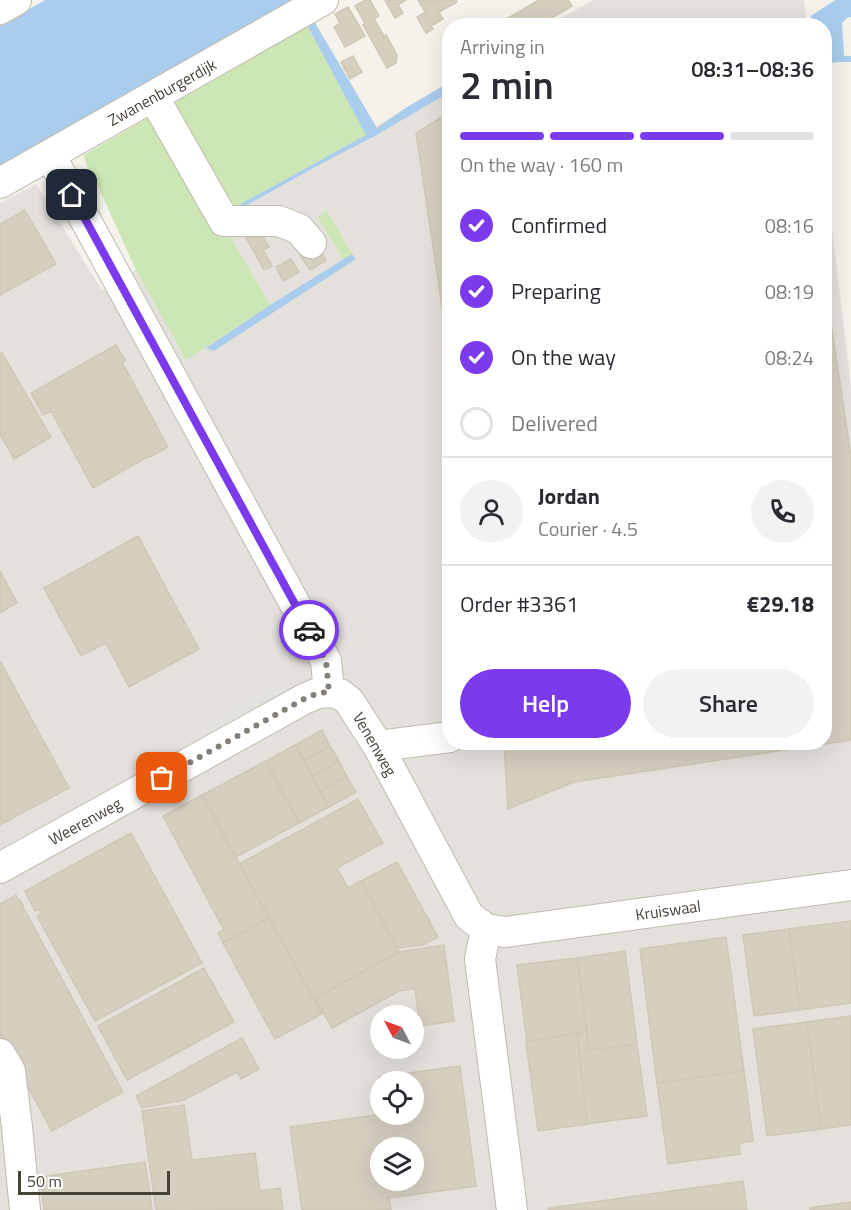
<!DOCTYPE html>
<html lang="en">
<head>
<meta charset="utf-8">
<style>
	:root { --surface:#fff; --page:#f2f2f3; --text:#2b2b33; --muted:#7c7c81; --line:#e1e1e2; --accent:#7c3aed }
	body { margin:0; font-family:"Titillium Web",sans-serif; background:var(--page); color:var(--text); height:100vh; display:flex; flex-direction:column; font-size:22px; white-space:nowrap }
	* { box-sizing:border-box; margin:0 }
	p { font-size:20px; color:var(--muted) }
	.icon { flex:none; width:33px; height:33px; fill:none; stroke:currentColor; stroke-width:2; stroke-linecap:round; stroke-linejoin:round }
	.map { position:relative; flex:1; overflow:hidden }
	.sheet { position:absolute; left:442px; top:18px; width:390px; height:732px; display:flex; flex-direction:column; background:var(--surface); border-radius:24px; box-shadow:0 6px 24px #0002 }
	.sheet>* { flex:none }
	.needle { width:39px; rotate:311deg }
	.controls { position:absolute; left:370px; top:1005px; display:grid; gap:12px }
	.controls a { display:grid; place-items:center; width:54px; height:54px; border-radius:50%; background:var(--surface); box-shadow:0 6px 24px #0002; font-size:30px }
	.scale { position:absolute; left:18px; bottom:15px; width:152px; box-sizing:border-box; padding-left:6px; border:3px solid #484339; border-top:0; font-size:16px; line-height:21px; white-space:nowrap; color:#484339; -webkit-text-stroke:4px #fff; paint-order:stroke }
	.pin { position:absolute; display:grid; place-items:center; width:51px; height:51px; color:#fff; margin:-26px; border-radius:12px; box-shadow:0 3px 9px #0006 }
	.courier { position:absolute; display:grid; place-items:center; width:60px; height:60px; margin:-30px; border:4px solid #7c3aed; border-radius:50%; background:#fff; color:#222; box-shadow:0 2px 8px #0007 }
	.head em { font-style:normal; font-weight:600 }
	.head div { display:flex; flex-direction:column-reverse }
	.head { display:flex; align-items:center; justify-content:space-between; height:102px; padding:0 18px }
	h1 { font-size:39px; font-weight:600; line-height:45px }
	.bar { display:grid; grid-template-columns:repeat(4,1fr); gap:9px 6px; align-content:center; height:72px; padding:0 18px }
	.bar i { height:8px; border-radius:4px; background:var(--line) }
	.bar .selected { background:var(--accent) }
	.bar p { grid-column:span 4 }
	.line { display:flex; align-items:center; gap:15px; padding:0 18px; border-top:2px solid var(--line) }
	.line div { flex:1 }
	.round { display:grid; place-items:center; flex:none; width:63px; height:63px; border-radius:32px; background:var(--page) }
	ol { padding:0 18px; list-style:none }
	li { display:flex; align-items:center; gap:18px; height:66px }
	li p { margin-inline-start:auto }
	li .icon { padding:6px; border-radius:50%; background:var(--accent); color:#fff; stroke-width:4 }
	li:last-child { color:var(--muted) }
	li i { width:33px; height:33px; border:3px solid var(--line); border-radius:50% }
	.cta { display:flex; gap:12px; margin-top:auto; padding:12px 18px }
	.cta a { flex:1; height:69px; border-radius:36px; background:var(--accent); color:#fff; font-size:24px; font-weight:600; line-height:69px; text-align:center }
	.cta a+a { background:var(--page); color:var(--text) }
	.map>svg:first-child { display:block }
	.industrial { fill:#e4e1dc; fill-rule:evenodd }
	.green { fill:#cde6b6 }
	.parking { fill:#e3e2df }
	.water { fill:#abcded }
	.building { fill:#d5cfc0; stroke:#d0c7b4; stroke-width:1.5; fill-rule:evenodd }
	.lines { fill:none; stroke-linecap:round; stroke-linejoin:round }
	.minor-casing { stroke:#bfbbad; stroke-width:32 }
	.minor { stroke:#fff; stroke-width:30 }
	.done { stroke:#848077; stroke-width:6; stroke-dasharray:0 10.8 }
	.route { stroke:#7c3aed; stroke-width:8 }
	.labels { text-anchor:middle; stroke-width:4.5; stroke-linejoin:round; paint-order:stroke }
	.street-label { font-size:16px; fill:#484339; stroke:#fff }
</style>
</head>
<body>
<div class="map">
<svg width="851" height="1210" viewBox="0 0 851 1210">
	<rect width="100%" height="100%" fill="#f4f2eb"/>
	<path class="industrial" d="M593,0H804L807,25H549Z
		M450,82V742H825V171L851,386V1210H0V203L36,184L102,290ZM381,1016H414V1048H381ZM381,1082H414V1114H381ZM381,1148H414V1180H381Z"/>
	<path class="green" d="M307,25L367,135L304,169L220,219L270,305L186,360L135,268L96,182L86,165L84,155Z
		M327,211L352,254L343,259L318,217Z"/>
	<path class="parking" d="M282,681L291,697L207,743L198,726Z"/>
	<path class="water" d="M45,0H292L0,166V26Z
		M835,0H851V17L847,18L842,23L844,56H851V62H837L825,64V26L812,25L811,16Z
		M314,21L377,128L407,107L450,82V92L373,137L315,167L231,214L228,211L366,135L307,25Z
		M352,254L356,259L214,351L206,348L270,305Z"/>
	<path class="building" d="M365,0H370L379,16L374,19L384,36L386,35L397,55L396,63L387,68L363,25L365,23L355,6Z
		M385,0H406L398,5L403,13L395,18Z
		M418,0H456L457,2L439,12L443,19L433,25Z
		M539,0H568L572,6L538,26H509L505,20Z
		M348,7L365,36L345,47L334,27L340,23L335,14Z
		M424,13L433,29L426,33L417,17Z
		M353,56L362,72L350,79L341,62Z
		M450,112V360L416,133Z
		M25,210L56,264L0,295V224Z
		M257,227L269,247L263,250L272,266L264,270L244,234Z
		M317,244L326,260L310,270L300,255Z
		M291,259L299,272L283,281L276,267Z
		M825,284L851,456V740L574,782L508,809L504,742H825Z
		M116,345L125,360L122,362L168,447L150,457L149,456L93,488L51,411L43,415L31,393Z
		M2,353L51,437L14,459L0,434V354Z
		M138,536L199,649L129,687L106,643L81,656L44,588Z
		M0,571L17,603L0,613Z
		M0,661L69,788L0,825Z
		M322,730L330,746L304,760L295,745Z
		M295,745L329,807L299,823L266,761Z
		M330,746L339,761L312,776L304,760Z
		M266,761L299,823L236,857L202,795Z
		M339,761L347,777L320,791L312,776Z
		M347,777L356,792L329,807L320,791Z
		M202,795L269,918L223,943L218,933L224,930L163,816Z
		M358,799L383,843L337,868L348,888L361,881L399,952L314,999L239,864Z
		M131,833L202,963L95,1021L37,916L41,914L39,909L35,911L25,891Z
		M397,862L438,937L423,945L397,948L361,881Z
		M16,895L19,901L20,900L23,905H22L123,1092L52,1131L0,1036V904Z
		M269,918L322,1014L275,1039L223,943Z
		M851,921V1003L800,1010L789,929Z
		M789,929L800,1010L754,1016L743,935Z
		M726,937L744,1071L657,1083L640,949Z
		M444,945L454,1021L420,1026L415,989L399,991L332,1028L315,998L399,952Z
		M625,951L637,1044L589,1050L577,958Z
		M577,958L587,1031L527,1042L517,965Z
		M204,968L234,1022L127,1080L98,1026Z
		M851,1016V1125L821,1129L807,1022Z
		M807,1022L821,1129L767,1136L753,1029Z
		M587,1031L589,1050L637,1044L647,1116L587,1124L577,1033Z
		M577,1033L587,1124L538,1131L526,1042Z
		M242,1038L259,1069L241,1079L237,1072L184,1100L142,1108L136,1096Z
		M460,1066L476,1186L389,1198L391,1210H302L290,1127L383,1114H414V1082H381V1092L379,1077ZM381,1148H414V1180H381Z
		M744,1071L753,1141L739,1143L740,1154L668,1164L657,1083Z
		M184,1105L192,1160L255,1153L260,1191L280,1188L283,1209L156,1210L142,1111Z
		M145,1162L152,1210H44L40,1177Z
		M743,1181L747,1210H548L550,1208Z
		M851,1202V1210H810V1208Z"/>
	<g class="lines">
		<g class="minor-casing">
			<path id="minor" d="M0,9L16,0
				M153,96L224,221H279L299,229L311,243
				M50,155L326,661L329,692
				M0,183L323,0
				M378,746L450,737
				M0,868L304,699L318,693L329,692L340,694L349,701L378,746L469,916L486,929L505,932L851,885
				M486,929L480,959L512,1210
				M0,1054L10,1071L17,1127L25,1210"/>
		</g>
		<use href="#minor" class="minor"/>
	</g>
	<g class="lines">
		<path class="done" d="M162,778L304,699L318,693L329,692L326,661L309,630"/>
		<path class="route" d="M72,195L309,630"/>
	</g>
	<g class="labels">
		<g class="street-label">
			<text transform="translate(162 92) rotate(-29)" y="6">Zwanenburgerdijk</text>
			<text transform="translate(375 744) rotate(60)" y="6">Venenweg</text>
			<text transform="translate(85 821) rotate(-29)" y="6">Weerenweg</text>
			<text transform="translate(668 910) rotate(-8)" y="6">Kruiswaal</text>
		</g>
	</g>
</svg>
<div class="controls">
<a><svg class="needle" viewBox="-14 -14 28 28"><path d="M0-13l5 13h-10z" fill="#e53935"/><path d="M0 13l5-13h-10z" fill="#7c7c81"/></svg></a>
<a><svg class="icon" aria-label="locate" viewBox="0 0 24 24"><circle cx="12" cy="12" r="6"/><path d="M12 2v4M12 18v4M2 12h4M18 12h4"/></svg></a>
<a><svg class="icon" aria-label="layers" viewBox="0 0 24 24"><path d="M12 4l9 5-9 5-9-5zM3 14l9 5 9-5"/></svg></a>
</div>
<div class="scale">50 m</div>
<div class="pin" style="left:162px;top:778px;background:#ea580c"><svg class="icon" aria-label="bag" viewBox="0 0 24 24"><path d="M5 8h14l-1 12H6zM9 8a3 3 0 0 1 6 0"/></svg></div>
<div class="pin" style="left:72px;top:195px;background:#1f2937"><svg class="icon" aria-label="home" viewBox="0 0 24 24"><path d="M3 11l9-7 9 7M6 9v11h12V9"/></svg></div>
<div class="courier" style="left:309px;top:630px"><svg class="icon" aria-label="car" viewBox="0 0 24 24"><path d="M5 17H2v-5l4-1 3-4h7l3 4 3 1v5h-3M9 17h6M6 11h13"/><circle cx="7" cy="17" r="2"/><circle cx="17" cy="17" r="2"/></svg></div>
<section class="sheet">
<div class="head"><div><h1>2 min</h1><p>Arriving in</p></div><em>08:31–08:36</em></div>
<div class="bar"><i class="selected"></i><i class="selected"></i><i class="selected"></i><i></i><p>On the way · 160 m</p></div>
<ol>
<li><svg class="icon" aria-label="check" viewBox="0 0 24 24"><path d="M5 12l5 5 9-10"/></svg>Confirmed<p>08:16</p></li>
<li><svg class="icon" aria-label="check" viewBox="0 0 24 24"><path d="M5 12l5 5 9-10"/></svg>Preparing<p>08:19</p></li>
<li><svg class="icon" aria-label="check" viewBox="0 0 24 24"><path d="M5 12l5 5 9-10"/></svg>On the way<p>08:24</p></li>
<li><i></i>Delivered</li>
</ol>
<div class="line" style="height:108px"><a class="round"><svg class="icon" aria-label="person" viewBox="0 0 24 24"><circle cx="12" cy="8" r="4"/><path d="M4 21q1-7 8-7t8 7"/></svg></a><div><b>Jordan</b><p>Courier · 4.5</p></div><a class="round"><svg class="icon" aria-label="phone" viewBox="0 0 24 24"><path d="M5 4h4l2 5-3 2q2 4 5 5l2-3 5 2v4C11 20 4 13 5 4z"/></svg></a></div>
<div class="line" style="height:78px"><div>Order #3361</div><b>€29.18</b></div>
<div class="cta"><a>Help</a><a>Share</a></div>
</section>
</div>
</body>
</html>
